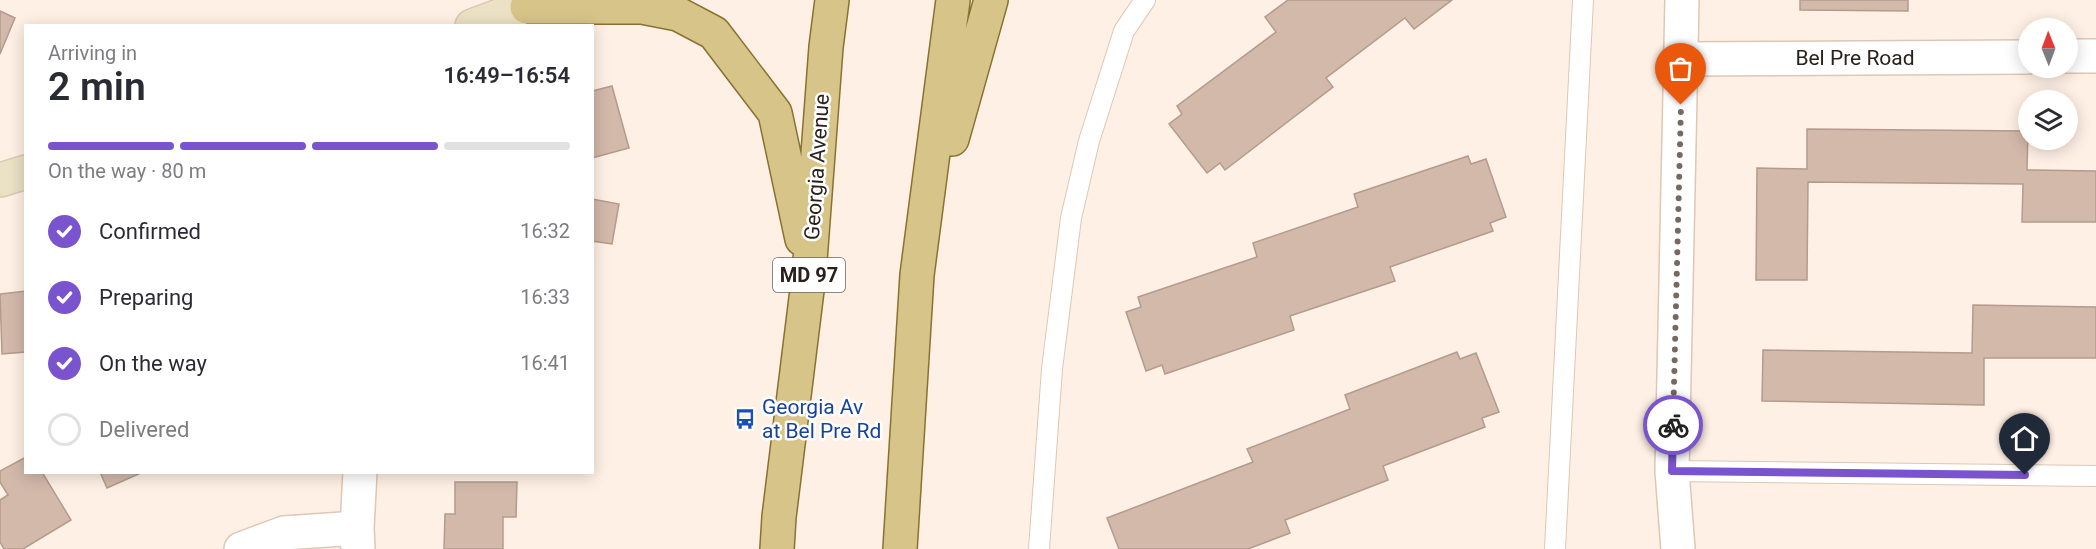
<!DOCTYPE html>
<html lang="en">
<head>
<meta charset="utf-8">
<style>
	:root { --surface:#fff; --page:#f2f2f3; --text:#2b2b33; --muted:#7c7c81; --line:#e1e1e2; --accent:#7a54ce }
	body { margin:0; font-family:Roboto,sans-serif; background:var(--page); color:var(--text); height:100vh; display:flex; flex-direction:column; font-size:22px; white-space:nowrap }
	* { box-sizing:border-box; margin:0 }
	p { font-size:20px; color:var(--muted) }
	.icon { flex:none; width:33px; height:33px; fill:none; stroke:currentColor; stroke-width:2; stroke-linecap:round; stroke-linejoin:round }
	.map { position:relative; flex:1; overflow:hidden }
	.details { position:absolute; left:24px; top:24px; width:570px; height:450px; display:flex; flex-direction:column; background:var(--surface); border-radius:0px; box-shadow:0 3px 15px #0003 }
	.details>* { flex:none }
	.needle { width:39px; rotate:359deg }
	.buttons { position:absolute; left:2018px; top:18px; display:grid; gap:12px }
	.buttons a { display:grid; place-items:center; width:60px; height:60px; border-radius:50%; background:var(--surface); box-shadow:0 3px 15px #0003; font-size:30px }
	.pin { position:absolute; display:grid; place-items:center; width:51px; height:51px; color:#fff; margin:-62px -26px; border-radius:50% 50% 50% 0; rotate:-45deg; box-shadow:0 0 6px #0007 }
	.pin .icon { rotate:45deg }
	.courier { position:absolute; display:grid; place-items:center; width:60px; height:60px; margin:-30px; border:4px solid #7a54ce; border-radius:50%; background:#fff; color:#222; box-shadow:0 2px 8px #0007 }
	.head em { font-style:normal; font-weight:600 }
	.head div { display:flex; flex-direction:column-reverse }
	.head { display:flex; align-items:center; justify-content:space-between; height:102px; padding:0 24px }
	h1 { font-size:39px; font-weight:600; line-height:45px }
	.bar { display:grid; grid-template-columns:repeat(4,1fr); gap:9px 6px; align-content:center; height:72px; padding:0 24px }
	.bar i { height:8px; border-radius:4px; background:var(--line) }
	.bar .current { background:var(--accent) }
	.bar p { grid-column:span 4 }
	ol { padding:0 24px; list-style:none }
	li { display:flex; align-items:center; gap:18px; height:66px }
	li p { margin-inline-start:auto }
	li .icon { padding:6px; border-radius:50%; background:var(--accent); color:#fff; stroke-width:4 }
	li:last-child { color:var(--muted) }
	li i { width:33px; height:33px; border:3px solid var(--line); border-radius:50% }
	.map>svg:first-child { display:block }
	.building { fill:#d2b9aa; stroke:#b39b8d; stroke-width:1.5 }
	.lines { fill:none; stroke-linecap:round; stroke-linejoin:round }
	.lane-casing { stroke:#ddc7b5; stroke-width:22 }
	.street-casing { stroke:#ddc7b5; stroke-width:36 }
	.secondary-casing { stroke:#ddc7b5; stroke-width:36 }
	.primary-casing { stroke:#897130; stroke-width:36 }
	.lane { stroke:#fff; stroke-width:20 }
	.street { stroke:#fff; stroke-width:33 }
	.secondary { stroke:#ebe1c4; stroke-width:33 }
	.primary { stroke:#d7c489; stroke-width:33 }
	.done { stroke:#756962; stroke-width:6; stroke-dasharray:0 10.8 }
	.route { stroke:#7a54ce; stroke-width:8 }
	.labels { text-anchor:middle; stroke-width:5; stroke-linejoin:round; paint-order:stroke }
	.shield { fill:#fff; stroke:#6a645f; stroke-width:1.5 }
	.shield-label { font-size:20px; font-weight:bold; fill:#2a211b }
	.street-label { font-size:21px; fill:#2a211b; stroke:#fff }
	.transit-label { font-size:21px; fill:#164399; stroke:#fff; text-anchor:start }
</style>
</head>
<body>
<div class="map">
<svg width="2096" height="549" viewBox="0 0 2096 549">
	<rect width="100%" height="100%" fill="#fff0e5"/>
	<path class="building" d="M1288,0H1452L1414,29L1405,18L1326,78L1333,87L1225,170L1220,163L1207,173L1169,124L1182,114L1177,106L1276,32L1265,17Z
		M1800,0H1908V11L1800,10Z
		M0,11L15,18L0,54Z
		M612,86L629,148L592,158V91Z
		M1807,129L2028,131L2027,170L2096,171V222H2022L2023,184L1808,182L1807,280H1756L1757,168L1807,169Z
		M1468,156L1471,164L1486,159L1506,217L1490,223L1493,231L1390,267L1395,281L1290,316L1294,330L1165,374L1162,365L1146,371L1126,312L1141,307L1138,297L1257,257L1253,243L1358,207L1354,194Z
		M592,199L619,204L612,244L592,241Z
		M26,291V352L2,354L0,294Z
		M1973,305L2096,307V358H1984V405L1762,401L1763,350L1972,353Z
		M1457,352L1460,359L1476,353L1499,412L1482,418L1485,427L1383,466L1388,480L1285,520L1290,533L1248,549H1119L1107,518L1253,462L1247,449L1350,409L1345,395Z
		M26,457V472H42L71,520L23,549H4L0,542V500L8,495L0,482V471Z
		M100,472H143L107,488Z
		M455,482H517L516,517H503V549H444L445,514H455Z"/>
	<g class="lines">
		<g class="lane-casing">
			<path id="lane" d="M1672,471L2096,476
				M1039,549L1052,369L1071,218L1089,141L1124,31L1145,0
				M1555,549L1583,0"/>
		</g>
		<g class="street-casing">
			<path id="street" d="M2067,56H2096
				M1682,59L2028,57
				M241,549L284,533L357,528
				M358,549L357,528L360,472
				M1678,549L1672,471L1682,0"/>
		</g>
		<g class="secondary-casing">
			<path id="secondary" d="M472,26L542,0
				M0,180L26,172"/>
		</g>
		<g class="primary-casing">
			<path id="primary" d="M527,7H642L678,14L714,33L775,113L802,239
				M952,139L991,0
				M777,549L779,517L809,274L826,47L832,0
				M900,549L917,275L953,0"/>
		</g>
		<use href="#lane" class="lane"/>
		<use href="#street" class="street"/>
		<use href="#secondary" class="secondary"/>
		<use href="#primary" class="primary"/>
	</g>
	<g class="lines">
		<path class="done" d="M1673,425L1681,105"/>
		<path class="route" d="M1673,425L1672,471L2025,475"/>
	</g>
	<defs>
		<g id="bus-bare" transform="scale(1.62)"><path d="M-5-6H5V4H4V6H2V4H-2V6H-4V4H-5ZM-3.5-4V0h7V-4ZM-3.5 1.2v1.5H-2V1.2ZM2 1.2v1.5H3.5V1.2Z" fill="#1a4fb4" stroke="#fff" stroke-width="2.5" paint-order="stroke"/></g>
	</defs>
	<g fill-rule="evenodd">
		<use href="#bus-bare" x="745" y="419"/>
	</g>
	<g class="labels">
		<rect class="shield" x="773" y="258" width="72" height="34" rx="4.5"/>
		<g class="shield-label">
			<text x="809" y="282">MD 97</text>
		</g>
		<g class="street-label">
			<text x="1855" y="65">Bel Pre Road</text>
			<text transform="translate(817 167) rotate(-86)" y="7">Georgia Avenue</text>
		</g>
		<g class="transit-label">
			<text x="762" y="414">Georgia Av<tspan x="762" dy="24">at Bel Pre Rd</tspan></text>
		</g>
	</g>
</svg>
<div class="buttons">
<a><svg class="needle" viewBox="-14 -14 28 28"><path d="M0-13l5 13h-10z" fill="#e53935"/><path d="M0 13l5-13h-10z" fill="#7c7c81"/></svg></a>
<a><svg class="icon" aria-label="layers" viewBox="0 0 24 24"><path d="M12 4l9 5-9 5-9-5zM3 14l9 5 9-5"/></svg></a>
</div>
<div class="pin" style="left:1681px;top:105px;background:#ea580c"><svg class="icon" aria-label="bag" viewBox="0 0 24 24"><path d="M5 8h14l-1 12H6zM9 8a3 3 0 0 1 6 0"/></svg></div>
<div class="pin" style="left:2025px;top:475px;background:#1f2937"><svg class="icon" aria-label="home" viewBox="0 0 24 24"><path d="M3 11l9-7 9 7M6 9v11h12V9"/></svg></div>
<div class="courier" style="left:1673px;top:425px"><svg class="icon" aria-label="bike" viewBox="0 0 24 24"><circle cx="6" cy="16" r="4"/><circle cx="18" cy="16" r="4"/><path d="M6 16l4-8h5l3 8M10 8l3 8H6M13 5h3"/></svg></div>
<section class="details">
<div class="head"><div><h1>2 min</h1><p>Arriving in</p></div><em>16:49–16:54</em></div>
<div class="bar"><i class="current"></i><i class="current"></i><i class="current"></i><i></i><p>On the way · 80 m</p></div>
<ol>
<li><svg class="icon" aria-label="check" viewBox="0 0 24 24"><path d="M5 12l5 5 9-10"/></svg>Confirmed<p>16:32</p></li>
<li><svg class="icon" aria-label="check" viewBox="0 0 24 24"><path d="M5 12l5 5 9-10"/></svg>Preparing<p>16:33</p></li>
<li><svg class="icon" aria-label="check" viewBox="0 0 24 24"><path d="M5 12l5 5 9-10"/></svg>On the way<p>16:41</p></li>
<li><i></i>Delivered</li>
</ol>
</section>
</div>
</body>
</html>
